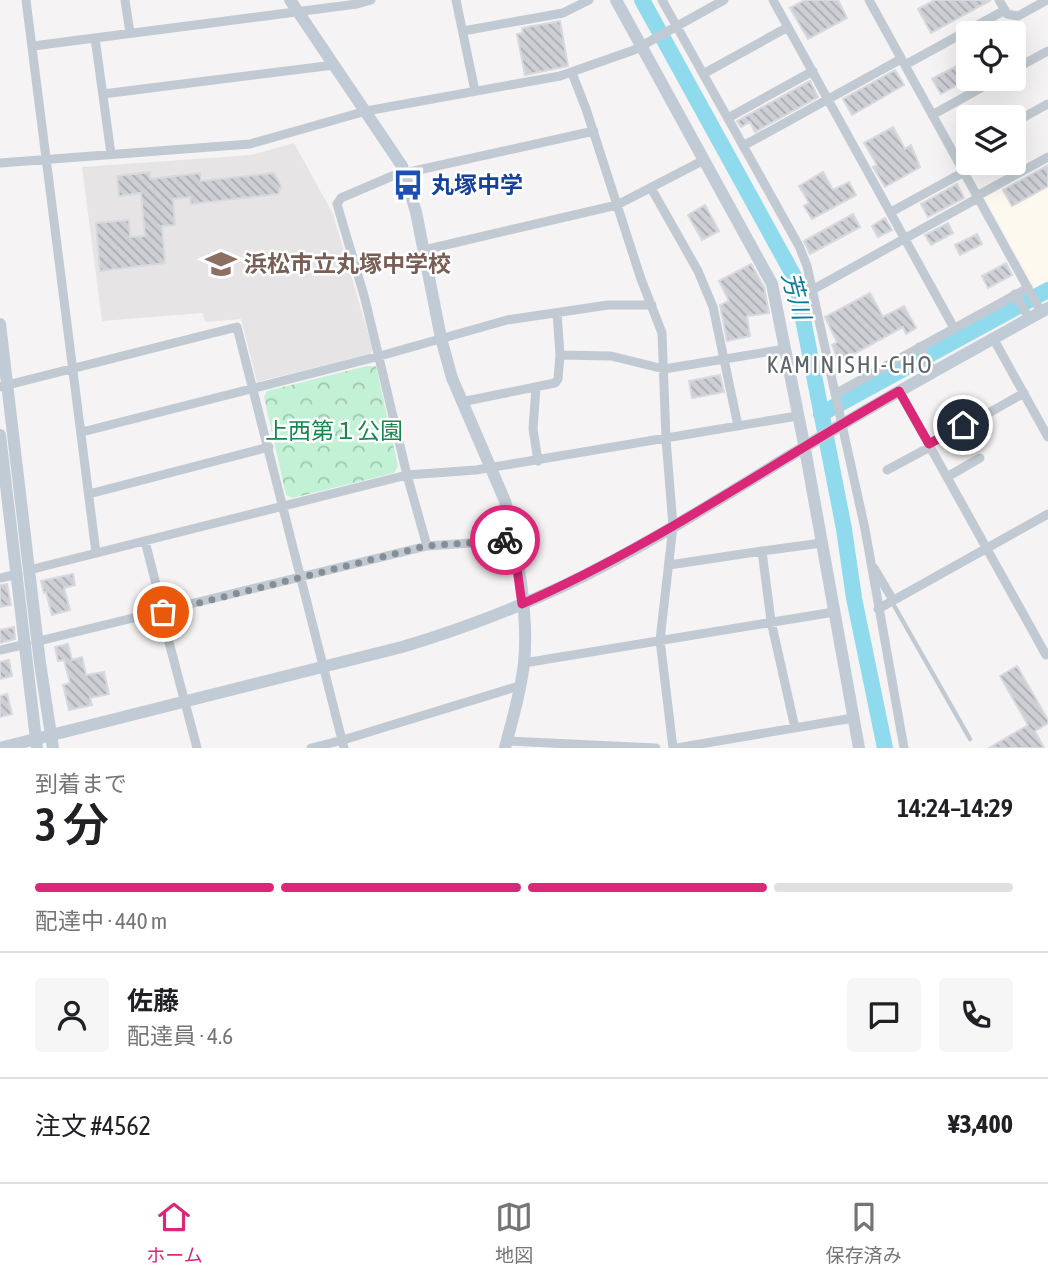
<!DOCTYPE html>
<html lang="ja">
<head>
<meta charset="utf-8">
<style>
	:root { --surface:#fff; --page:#f6f6f6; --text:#202124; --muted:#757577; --line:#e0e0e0; --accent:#db2777 }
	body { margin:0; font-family:"Asap Condensed","Noto Sans JP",sans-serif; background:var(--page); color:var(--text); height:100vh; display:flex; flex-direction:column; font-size:26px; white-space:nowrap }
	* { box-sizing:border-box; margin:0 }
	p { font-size:23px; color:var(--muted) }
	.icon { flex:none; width:38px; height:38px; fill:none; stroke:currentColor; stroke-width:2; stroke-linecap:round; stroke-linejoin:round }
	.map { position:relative; height:748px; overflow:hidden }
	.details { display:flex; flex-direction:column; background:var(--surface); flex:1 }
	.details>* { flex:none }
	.controls { position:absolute; left:956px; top:21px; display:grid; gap:14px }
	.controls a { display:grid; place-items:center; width:70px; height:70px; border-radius:7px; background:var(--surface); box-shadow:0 7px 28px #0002; font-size:35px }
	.pin { position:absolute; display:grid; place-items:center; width:60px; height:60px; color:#fff; margin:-30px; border:4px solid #fff; border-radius:50%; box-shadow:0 2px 7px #0007 }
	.courier { position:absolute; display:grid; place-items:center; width:70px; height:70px; margin:-35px; border:5px solid #db2777; border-radius:50%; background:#fff; color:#222; box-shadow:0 2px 9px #0007 }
	.headline em { font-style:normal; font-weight:600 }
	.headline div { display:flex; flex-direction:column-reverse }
	.headline { display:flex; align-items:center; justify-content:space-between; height:119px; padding:0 35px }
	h1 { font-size:46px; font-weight:600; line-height:52px }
	.bar { display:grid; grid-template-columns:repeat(4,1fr); gap:10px 7px; align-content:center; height:84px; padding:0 35px }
	.bar i { height:9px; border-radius:5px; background:var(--line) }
	.bar .selected { background:var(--accent) }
	.bar p { grid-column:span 4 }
	.line { display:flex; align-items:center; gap:18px; padding:0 35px; border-top:2px solid var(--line) }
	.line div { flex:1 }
	.round { display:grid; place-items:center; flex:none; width:74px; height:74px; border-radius:7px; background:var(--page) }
	.tab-bar { display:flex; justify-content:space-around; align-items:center; height:98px; border-top:2px solid var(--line); background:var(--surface); font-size:19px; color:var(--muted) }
	.tab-bar a { display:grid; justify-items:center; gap:4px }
	.tab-bar .selected { color:var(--accent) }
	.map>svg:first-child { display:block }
	.commercial { fill:#fdf9ef }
	.education { fill:#e6e4e5 }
	.park { fill:url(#park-crowns) }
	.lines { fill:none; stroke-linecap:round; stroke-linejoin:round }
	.river { stroke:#90daee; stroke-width:16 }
	.building { fill:url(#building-back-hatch); stroke:#d7d9de; stroke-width:2 }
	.lane { stroke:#c1cad2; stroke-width:4.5 }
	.street { stroke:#c1cad2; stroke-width:9 }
	.secondary { stroke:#c1cbd6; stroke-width:12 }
	.done { stroke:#868d94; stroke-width:7; stroke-dasharray:0 12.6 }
	.route { stroke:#db2777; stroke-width:9 }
	.labels { text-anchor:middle; stroke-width:5; stroke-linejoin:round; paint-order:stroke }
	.transit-label { font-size:23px; font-weight:bold; fill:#164399; stroke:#fff; text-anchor:start }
	.education-label { font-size:23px; font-weight:bold; fill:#785e54; stroke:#fff; text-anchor:start }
	.park-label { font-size:23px; fill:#17864f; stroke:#fff }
	.water-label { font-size:24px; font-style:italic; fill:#0c7c9b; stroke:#fff }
	.neighbourhood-label { font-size:24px; letter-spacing:2px; fill:#5f6368; stroke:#fff }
</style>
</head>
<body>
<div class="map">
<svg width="1048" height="748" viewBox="0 0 1048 748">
	<defs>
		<pattern id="park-crowns" width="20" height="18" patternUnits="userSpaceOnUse" patternTransform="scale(1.75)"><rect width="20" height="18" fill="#c3f1d5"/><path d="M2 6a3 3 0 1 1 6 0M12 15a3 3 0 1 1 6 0" fill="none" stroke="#a0c6b0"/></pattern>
		<pattern id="building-back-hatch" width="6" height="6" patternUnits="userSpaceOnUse" patternTransform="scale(1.75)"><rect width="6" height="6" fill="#cdcfd5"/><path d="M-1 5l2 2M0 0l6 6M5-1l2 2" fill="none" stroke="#a8abb0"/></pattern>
	</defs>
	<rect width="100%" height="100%" fill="#f5f3f3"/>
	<path class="commercial" d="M1048,163V280L1035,288L985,198Z"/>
	<path class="education" d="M294,143L333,214L373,350L370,354L257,382L241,319L205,322L203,313L102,321L82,167L252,155Z"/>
	<path class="park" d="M367,366H376L398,466L394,473L292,498L286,495L264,397L267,391Z"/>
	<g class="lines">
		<path class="river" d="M642,0L795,278L844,529L854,598L885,748
			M821,414L1048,290"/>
	</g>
	<path class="building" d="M805,0H838L847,18L808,39L790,8Z
		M935,0H991L931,33L918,9Z
		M560,21L568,66L525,75L517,34L523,33L522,28Z
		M968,60V79L941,94L932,79Z
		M895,70L904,85L852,115L843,99Z
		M810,81L818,97L755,132L750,122L741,127L737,121Z
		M893,127L905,149L911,145L920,167L885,187L873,167L877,165L864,143Z
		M1048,165V186L1012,206L1003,190Z
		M150,172V179L200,173L201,181L274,173L281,186L278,194L191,204L190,197L173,199L175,225L162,226L165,263L100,271L96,223L129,220L130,237L145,236L141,193L119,196L117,176Z
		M823,172L833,190L849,182L856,195L812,219L804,206L809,203L799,186Z
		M957,184L964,198L928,217L921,204Z
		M705,205L719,231L702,240L688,215Z
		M853,214L860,227L810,254L804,241Z
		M885,218L892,230L878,237L872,226Z
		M948,223L953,233L931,245L925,235Z
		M977,234L982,244L960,255L955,245Z
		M1006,263L1012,275L988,288L982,276Z
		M751,264L764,287L769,313L747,316L750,336L727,341L720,305L729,301L719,281Z
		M870,293L883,317L904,306L916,328L906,334L903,327L839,362L832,345L837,342L825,317Z
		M720,375L724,392L692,398L689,381Z
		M73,574L75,585L64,588L70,610L52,615L46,592L44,593L41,581Z
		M7,584L11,605L0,607V585Z
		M14,627L15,639L0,643V630Z
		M68,644L72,660L82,657L86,675L104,672L109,694L90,698L92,705L69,710L63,685L70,683L64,660L58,661L55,647Z
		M9,660L12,676L0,679V662Z
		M1017,666L1048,720V723L1035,731L1044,748H989L1028,725L1000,676Z
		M7,694L12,714L0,717V696Z"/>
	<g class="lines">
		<path class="lane" d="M892,602L970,739"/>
		<path class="street" d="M26,0L96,553
			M125,0L130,33
			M456,0L475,91
			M662,0L799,246L807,266L865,529L904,748
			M773,0L954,328
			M869,0L1041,312
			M999,0L1007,14L1018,16L1047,0
			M463,31L563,13L589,0
			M95,38L111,154
			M33,46L357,4L371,0
			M905,65L1005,10
			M1013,70L1048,51
			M572,73L586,109L641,279L662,333L666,439L673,526L660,640L673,748
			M703,74L788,27
			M103,94L334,65
			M932,115L997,79
			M728,118L813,71
			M1013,123L1048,104
			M743,146L901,59
			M955,156L968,148
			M0,163L250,144L366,111L560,76L634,50L724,0
			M404,171L341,198L337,204L365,299L407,475L427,546
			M405,173L594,131
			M651,188L698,271L713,307L738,426
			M977,196L1048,157
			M891,212L964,172
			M424,250L617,205L704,160
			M812,290L978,198
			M1015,294L1029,318
			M557,313L560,355L611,356L664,369L785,349
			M993,338L1048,437
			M919,347L933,372
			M0,387L237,327L344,748
			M536,387L533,429L538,461
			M899,391L1046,655L1048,653
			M835,394L1028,288
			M461,402L555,383L558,379L560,355
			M978,419L1024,393
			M82,432L380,356L507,320L608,305H652
			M929,444L963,425
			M887,470L930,447
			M947,477L980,458
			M89,494L269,447
			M145,541L163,612
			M669,565L762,551
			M874,568L893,600
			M29,570L407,475L476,470L797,416
			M0,578L18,574
			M878,609L1048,514
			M161,612L197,748
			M39,641L427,546L513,540
			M0,650L27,644
			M524,663L834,612
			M795,728L771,621L762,551L822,543
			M507,741L656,748
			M311,748L343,740L519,686
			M677,748L853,718"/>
		<path class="secondary" d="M290,0L402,166L416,212L441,338L452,378L505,501C517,547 529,616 524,663C521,692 512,720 505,748
			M616,0L772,284L805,449L859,748
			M0,324L40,663L53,748
			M0,435L37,748
			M0,748L402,647C456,631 509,611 561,587C656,542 745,482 836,428C906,386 977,348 1048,308"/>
	</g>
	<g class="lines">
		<path class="done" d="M163,612L426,546L505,540"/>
		<path class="route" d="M505,540H513L522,604C655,546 773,462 899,391L929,444L963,425"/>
	</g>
	<defs>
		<g id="bus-bare" transform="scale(2.415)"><path d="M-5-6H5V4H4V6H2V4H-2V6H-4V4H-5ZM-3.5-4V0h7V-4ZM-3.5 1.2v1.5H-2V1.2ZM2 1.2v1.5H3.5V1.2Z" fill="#1a4fb4" stroke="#fff" stroke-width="2.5" paint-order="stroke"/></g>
		<g id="school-bare" transform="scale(2.415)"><path d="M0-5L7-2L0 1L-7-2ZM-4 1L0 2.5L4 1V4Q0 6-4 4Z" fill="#8d6e63" stroke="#fff" stroke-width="2.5" paint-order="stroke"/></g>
	</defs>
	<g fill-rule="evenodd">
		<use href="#bus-bare" x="408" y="185"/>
		<use href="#school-bare" x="221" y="264"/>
	</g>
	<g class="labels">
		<g class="transit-label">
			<text x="431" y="193">丸塚中学</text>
		</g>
		<g class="education-label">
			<text x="244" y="272">浜松市立丸塚中学校</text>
		</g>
		<g class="park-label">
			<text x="334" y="439">上西第１公園</text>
		</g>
		<g class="water-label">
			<text transform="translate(796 296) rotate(75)" y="8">芳川</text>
		</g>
		<g class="neighbourhood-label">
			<text x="850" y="373">KAMINISHI-CHO</text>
		</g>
	</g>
</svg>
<div class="controls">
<a><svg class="icon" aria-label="locate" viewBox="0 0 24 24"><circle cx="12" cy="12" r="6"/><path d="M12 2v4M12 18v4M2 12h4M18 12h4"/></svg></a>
<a><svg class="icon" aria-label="layers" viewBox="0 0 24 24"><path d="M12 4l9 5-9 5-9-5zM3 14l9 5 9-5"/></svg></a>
</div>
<div class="pin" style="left:163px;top:612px;background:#ea580c"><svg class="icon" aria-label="bag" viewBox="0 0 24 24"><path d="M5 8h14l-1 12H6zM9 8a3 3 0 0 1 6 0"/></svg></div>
<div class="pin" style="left:963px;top:425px;background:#1f2937"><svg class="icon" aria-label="home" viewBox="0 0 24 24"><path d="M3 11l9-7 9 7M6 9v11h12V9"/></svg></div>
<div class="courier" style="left:505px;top:540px"><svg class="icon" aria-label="bike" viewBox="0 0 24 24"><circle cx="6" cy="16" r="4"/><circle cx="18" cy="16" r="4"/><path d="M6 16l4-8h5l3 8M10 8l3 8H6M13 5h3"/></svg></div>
</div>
<section class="details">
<div class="headline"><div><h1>3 分</h1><p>到着まで</p></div><em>14:24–14:29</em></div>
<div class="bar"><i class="selected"></i><i class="selected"></i><i class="selected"></i><i></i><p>配達中 · 440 m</p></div>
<div class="line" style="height:126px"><a class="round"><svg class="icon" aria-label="person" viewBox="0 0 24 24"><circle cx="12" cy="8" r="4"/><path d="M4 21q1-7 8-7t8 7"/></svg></a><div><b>佐藤</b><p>配達員 · 4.6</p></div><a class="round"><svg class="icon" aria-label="chat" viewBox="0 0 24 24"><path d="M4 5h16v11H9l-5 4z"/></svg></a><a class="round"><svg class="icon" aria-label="phone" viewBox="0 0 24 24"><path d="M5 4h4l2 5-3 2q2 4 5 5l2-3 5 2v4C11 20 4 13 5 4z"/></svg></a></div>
<div class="line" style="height:91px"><div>注文 #4562</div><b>¥3,400</b></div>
</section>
<nav class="tab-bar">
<a class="selected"><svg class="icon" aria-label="home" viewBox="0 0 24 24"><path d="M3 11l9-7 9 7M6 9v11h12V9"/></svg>ホーム</a>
<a><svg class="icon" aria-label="map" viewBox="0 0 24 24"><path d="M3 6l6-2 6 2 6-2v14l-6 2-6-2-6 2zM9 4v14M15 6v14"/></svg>地図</a>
<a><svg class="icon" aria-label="saved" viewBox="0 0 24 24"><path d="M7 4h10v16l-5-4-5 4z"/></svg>保存済み</a>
</nav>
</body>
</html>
